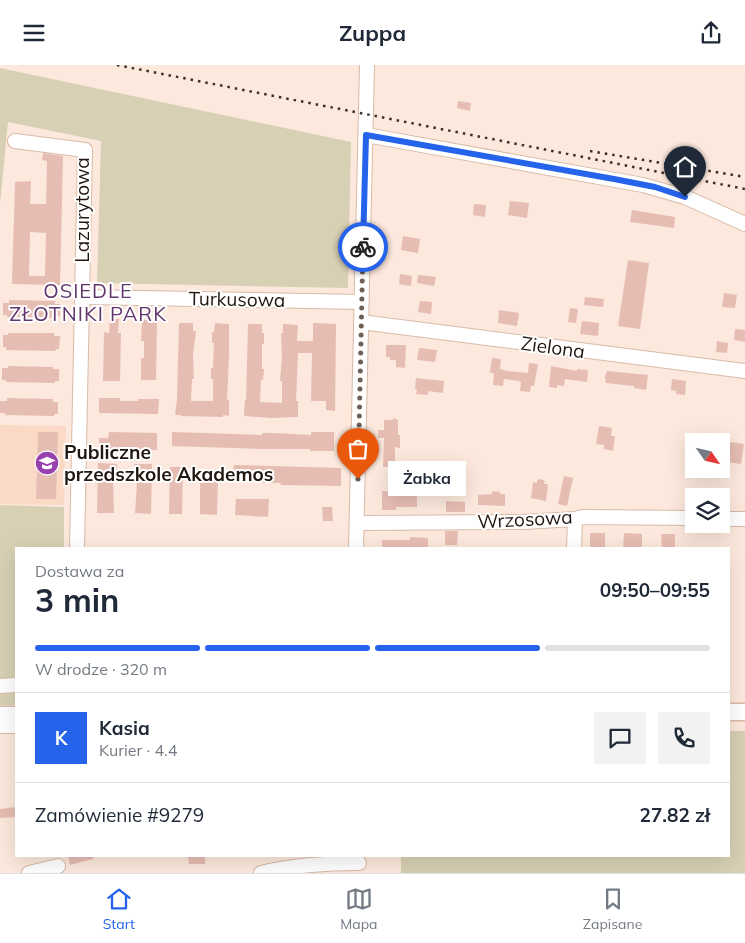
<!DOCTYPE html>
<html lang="pl">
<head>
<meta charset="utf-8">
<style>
	:root { --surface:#fff; --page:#f2f2f3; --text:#1f2937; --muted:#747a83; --line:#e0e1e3; --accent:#2563eb }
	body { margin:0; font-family:Mulish,sans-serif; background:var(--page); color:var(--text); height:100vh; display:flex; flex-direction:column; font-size:19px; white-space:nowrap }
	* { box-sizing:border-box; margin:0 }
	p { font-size:16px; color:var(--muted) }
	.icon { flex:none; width:28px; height:28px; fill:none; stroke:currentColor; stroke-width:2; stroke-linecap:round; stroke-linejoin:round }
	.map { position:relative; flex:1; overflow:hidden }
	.sheet { position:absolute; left:15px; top:482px; width:715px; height:310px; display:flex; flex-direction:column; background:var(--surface); border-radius:0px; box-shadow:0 5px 20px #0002 }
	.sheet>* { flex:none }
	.needle { width:32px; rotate:124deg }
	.controls { position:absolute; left:685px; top:368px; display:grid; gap:10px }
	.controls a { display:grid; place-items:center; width:45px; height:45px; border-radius:0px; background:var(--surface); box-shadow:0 5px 20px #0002; font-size:25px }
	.pin { position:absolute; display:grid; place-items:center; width:42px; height:42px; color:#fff; margin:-51px -21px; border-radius:50% 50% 50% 0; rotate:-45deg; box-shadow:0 0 5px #0007 }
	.pin .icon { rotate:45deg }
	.courier { position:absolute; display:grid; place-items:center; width:50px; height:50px; margin:-25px; border:4px solid #2563eb; border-radius:50%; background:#fff; color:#222; box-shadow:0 1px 6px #0007 }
	.bubble { position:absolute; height:35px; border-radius:0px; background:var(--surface); box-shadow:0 5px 20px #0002; font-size:16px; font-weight:700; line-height:35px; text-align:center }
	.summary em { font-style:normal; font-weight:700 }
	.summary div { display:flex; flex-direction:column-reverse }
	.summary { display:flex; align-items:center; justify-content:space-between; height:85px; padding:0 20px }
	h1 { font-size:32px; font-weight:700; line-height:38px }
	.bar { display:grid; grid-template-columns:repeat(4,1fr); gap:8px 5px; align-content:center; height:60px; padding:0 20px }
	.bar i { height:6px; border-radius:4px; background:var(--line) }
	.bar .on { background:var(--accent) }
	.bar p { grid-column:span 4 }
	.line { display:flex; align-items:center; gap:12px; padding:0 20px; border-top:1px solid var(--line) }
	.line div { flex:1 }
	.round { display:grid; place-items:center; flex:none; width:52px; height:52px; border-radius:0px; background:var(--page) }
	header { display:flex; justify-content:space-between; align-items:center; height:65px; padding:0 20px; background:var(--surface); font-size:22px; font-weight:700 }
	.dock { display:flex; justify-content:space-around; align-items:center; height:70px; border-top:1px solid var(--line); background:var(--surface); font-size:14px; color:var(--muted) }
	.dock a { display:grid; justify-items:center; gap:2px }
	.dock .on { color:var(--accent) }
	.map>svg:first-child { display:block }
	.built { fill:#fadac6 }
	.green { fill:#d8d0b4 }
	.building { fill:#e6bdb3; fill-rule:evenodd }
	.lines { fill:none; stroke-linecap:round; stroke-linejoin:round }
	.minor-casing { stroke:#d9baa6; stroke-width:16 }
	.major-casing { stroke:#d9baa6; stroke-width:19 }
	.minor { stroke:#fff; stroke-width:14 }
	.major { stroke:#fff; stroke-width:16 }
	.rail { stroke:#3c3028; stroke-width:2.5; stroke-dasharray:2.5 5; stroke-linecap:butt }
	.done { stroke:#6e6057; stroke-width:5; stroke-dasharray:0 9 }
	.route { stroke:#2563eb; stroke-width:6 }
	.labels { text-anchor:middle; stroke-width:4; stroke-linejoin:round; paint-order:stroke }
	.street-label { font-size:19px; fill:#221710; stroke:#fff }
	.poi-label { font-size:19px; font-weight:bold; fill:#221710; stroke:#fff; text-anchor:start }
	.neighbourhood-label { font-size:20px; letter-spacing:1px; fill:#61366c; stroke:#fff }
</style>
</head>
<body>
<header><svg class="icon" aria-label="menu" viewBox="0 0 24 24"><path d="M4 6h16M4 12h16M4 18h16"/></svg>Zuppa<svg class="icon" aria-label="share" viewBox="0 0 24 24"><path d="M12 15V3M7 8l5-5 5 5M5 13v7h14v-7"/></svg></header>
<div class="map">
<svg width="745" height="808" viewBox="0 0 745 808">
	<rect width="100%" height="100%" fill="#fce8dc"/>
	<path class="built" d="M0,360L66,361L64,440L0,439Z"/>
	<path class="green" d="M0,3L351,77L348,223L97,218L101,76L8,57L0,139Z
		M0,440L64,442V484H16V640H0Z
		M729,666H745V808H401V791H729Z"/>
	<path class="building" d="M458,36L471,38L470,46L457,43Z
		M43,88L63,91L60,220L12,219L15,117L31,116L30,139H46L47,96L42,95ZM30,167L46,168L45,211H29Z
		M510,136L529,138L527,153L508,150Z
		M474,139L486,140L485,152L473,150Z
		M632,145L675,152L674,163L630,157Z
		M403,171L420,174L418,188L401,185Z
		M628,195L649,198L640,264L618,261Z
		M400,209L412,211L411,221L399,219Z
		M418,210L436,212L434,221L417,218Z
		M724,228L737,230L735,243L722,242Z
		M585,232L604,234L603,242L584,240Z
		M9,235L55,236V239H60V251H56V253L7,252V250H3V238H9Z
		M420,236L432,237L431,249L418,247Z
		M570,243L578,244L576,258L568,257Z
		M499,245L519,248L517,261L498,258Z
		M110,254H119L118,268H121L120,316H103L104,267L109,268Z
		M142,255H157L156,315H141V293H144V276H141Z
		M582,256L599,258L598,271L580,269Z
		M179,258H193V266H196L193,290L194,314H192L191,336H213V314H211V303H213L214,278H212V267H214L215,258L229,259V291L227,335H229V351L223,350V352L181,351V350H175L177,334Z
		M313,258L336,259L335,346L326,345V336H311L312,288H298L296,336H298V352L271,353L244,351L245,335H246L248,259H262V268H264V279H262V304H264L263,315H261L260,337L282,338V316H280L282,292L281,268H283V259L298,260L297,276H313Z
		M735,264L745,265V277L734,275Z
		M8,268H54V271H60L59,284H56L55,286L6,285V282H3V270H8Z
		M717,276L728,278L727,288L716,287Z
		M386,280H406L405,303L396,302V295H390V292H386Z
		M419,283L437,285L435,297L417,295Z
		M492,293L501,294L500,304L508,306L528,308L529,298L538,299L534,321H531L530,327L520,326L521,317L518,316L504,314L503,321L493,320L494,308H490Z
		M8,301L53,302V304H59V316H55V318L6,317V315H2V303H8Z
		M551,301L577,306V304L588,305L587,317L565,314L564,321L557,320V323L549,322Z
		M607,306L648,310L646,325L634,323V321L606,318L605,312Z
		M416,313L444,316L443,328L428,326V330L416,329L417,325L415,324Z
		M672,314L686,316L685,330L676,329V326L671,325Z
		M7,333L53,334V337H58V349H54V351L5,350V348H0V336H7Z
		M99,333H120V336H138V334H159L158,349L99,348Z
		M394,353L398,355V370H400V383L395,382V402H383L384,373H378V365H384V355H392Z
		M599,361L612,363L611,371H615L613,386L604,384V380L596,379Z
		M38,367H58L56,434H36Z
		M109,367L157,368V385L108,384V382L99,381V373H108Z
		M172,367L262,370V368H275L311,370V367H334V386H310V384H261L172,381Z
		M730,377L744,379L741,399L727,397Z
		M98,398L117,399L116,416H113L114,448H97Z
		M134,399H152L151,449L135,448L137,417H134Z
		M234,400L341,403V421L280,420L281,418L233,416Z
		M170,402H183L182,449H169Z
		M564,411L573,413L567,441L558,439Z
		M541,414L545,416L544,419H548L546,436L531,433L533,417L537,418V415Z
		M200,416H218L217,450L200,449Z
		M382,426L417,427V442H396V445H382Z
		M492,426L500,427V429H505V441L478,440V430L492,429Z
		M236,434H269L268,452L235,450Z
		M446,436L465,437V447H446Z
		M322,442H332L333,456H323Z
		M445,466H458L457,480H445Z
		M590,468H605V484H590Z
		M624,468L642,469V484H623Z
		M661,469H675V484H662Z
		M410,472L428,473V482L382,484V475H410Z
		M16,742V752L0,753V744Z
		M68,791H93V794L70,800Z
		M188,791H205V799H189Z"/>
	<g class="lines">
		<g class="minor-casing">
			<path id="minor" d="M366,70L643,120L685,132L745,159
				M15,76L85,85L77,484
				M82,232L362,237
				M361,257L745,306
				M721,454H745
				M357,458L524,457L575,454L582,452L694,453
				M356,484L367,0
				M574,484L575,454
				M0,621L16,620
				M0,661H16
				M29,808L58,801
				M261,808C294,800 325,798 359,798"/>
		</g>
		<g class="major-casing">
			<path id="major" d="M729,647H745
				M0,650H16"/>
		</g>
		<use href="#minor" class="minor"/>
		<use href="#major" class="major"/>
		<path class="rail" d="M117,0L745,124
			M590,86L745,112"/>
	</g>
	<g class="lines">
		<path class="done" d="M358,414L363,182"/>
		<path class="route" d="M363,182L366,70L614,114L655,122L685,132"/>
	</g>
	<defs>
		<g id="school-disc" transform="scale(1.25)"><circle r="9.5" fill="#9841ae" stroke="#fff"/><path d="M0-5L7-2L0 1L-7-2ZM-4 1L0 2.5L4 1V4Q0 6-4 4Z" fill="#fff"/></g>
	</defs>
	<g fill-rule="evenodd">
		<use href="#school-disc" x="47" y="398"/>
	</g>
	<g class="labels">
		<g class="street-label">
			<text transform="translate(82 145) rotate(-90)" y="7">Lazurytowa</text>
			<text transform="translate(237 234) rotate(1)" y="7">Turkusowa</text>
			<text transform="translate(553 282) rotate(8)" y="7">Zielona</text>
			<text transform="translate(525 454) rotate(-3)" y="7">Wrzosowa</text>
		</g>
		<g class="poi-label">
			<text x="64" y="394">Publiczne<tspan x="64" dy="22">przedszkole Akademos</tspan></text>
		</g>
		<g class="neighbourhood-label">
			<text x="88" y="233">OSIEDLE<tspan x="88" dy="23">ZŁOTNIKI PARK</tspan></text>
		</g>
	</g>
</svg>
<div class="controls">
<a><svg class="needle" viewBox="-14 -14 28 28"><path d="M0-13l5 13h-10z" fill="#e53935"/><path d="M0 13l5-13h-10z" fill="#747a83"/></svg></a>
<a><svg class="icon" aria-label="layers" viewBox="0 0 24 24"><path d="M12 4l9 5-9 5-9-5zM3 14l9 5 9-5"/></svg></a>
</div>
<div class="pin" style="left:358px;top:414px;background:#ea580c"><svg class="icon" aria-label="bag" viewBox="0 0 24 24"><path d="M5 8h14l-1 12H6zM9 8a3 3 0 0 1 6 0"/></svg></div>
<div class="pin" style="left:685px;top:132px;background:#1f2937"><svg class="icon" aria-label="home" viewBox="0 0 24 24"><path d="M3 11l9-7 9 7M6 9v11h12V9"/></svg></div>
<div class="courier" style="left:363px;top:182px"><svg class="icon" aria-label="bike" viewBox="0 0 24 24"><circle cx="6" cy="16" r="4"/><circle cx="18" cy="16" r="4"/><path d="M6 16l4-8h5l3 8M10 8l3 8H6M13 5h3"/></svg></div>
<div class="bubble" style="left:388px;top:396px;width:78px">Żabka</div>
<section class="sheet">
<div class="summary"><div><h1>3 min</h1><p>Dostawa za</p></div><em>09:50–09:55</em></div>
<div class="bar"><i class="on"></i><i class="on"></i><i class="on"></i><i></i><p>W drodze · 320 m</p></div>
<div class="line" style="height:90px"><b class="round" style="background:var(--accent);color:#fff">K</b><div><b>Kasia</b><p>Kurier · 4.4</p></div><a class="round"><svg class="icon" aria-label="chat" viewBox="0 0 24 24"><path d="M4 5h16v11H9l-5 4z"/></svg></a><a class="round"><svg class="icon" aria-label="phone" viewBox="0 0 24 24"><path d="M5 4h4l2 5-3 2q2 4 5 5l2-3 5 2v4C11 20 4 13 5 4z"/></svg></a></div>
<div class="line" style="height:65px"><div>Zamówienie #9279</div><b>27.82 zł</b></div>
</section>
</div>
<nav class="dock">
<a class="on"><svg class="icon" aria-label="home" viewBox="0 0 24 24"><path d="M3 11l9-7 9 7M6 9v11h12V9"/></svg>Start</a>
<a><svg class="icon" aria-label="map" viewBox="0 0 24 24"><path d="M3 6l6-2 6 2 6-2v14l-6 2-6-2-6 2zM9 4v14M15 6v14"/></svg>Mapa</a>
<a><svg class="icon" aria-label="saved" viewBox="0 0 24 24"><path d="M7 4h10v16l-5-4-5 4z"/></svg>Zapisane</a>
</nav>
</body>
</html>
